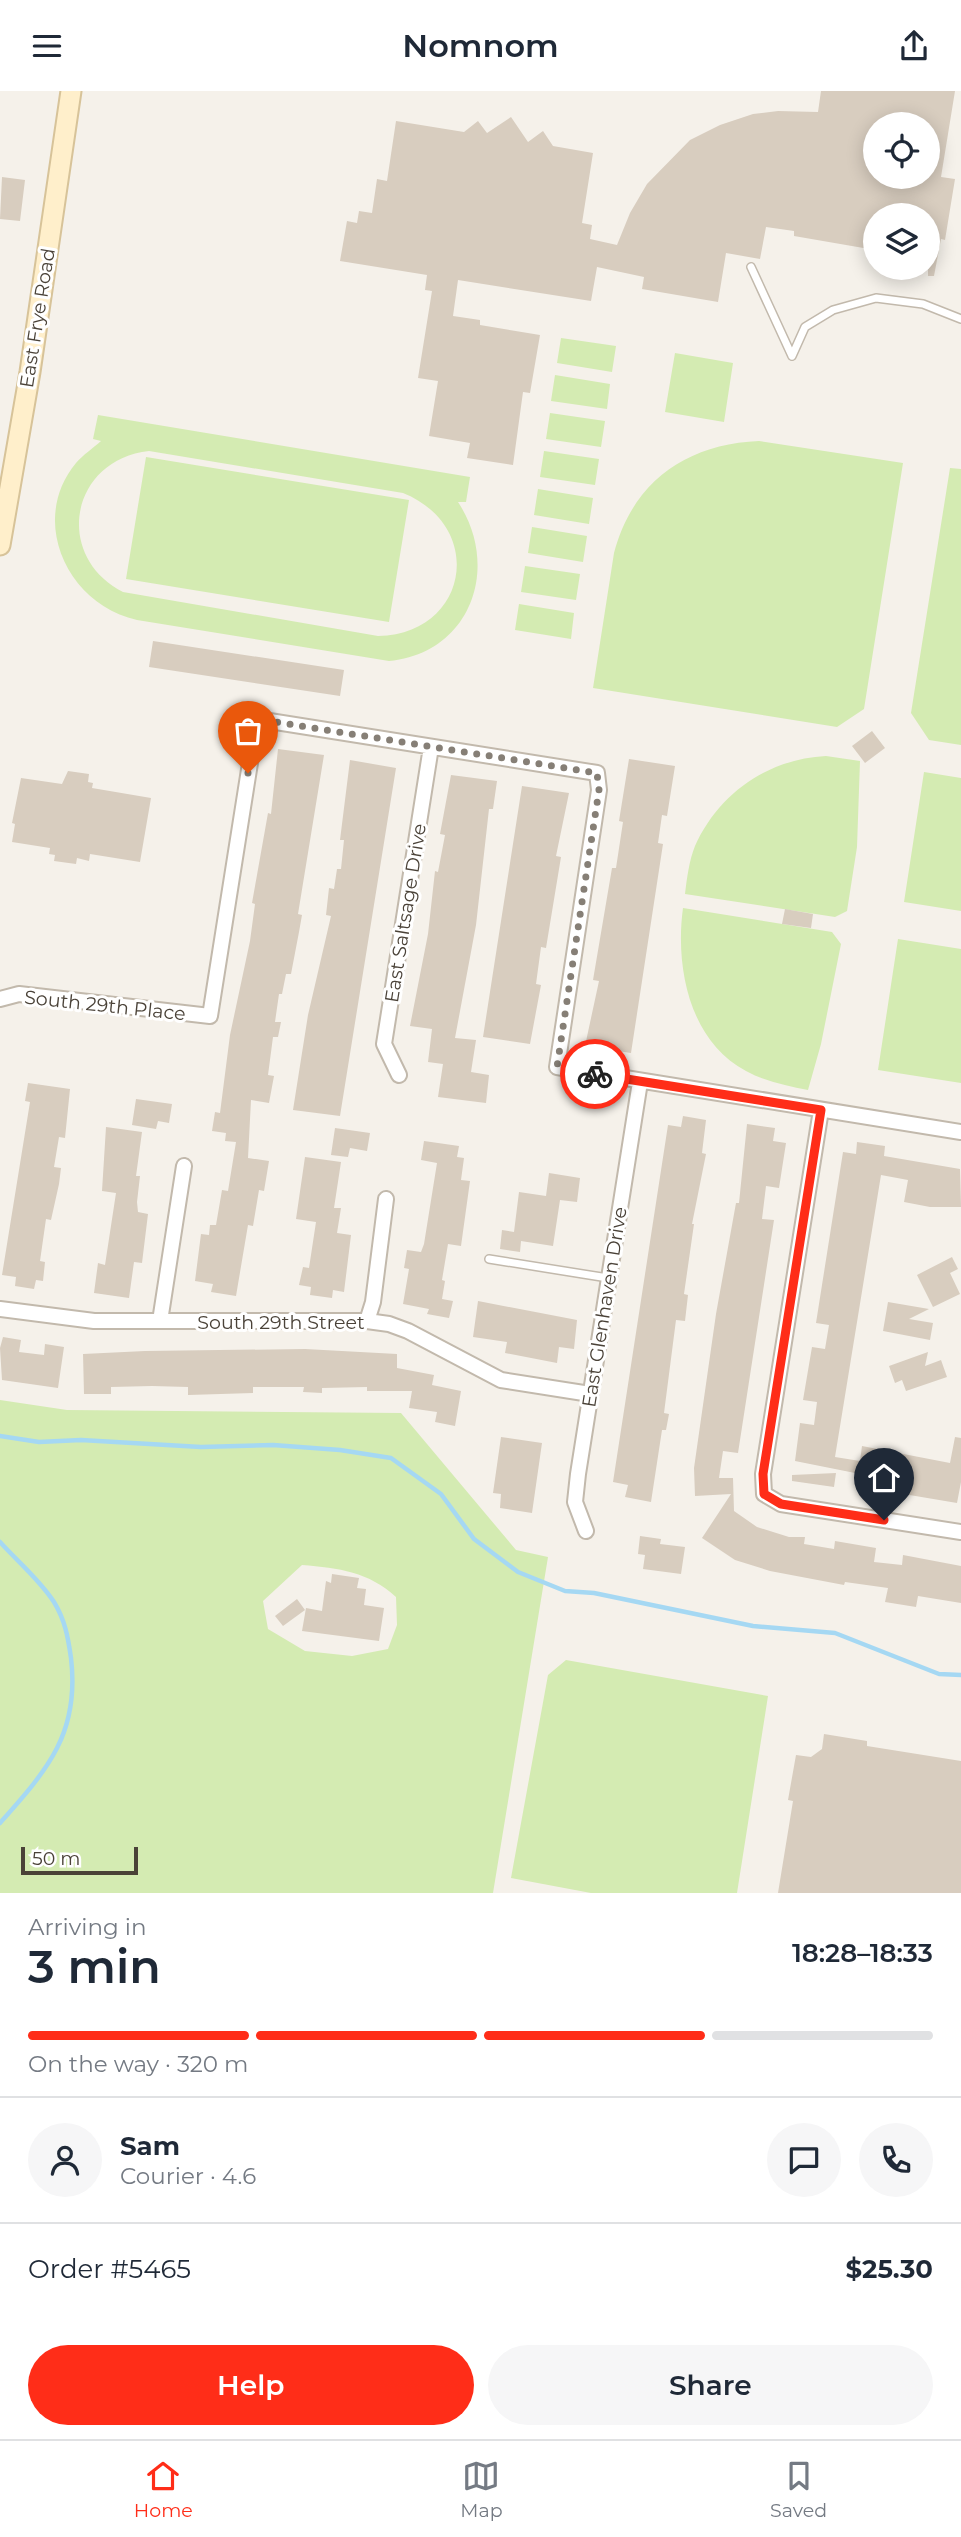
<!DOCTYPE html>
<html lang="en">
<head>
<meta charset="utf-8">
<style>
	:root { --surface:#fff; --page:#f6f6f7; --text:#1f2937; --muted:#747a83; --line:#e0e1e3; --accent:#ff2d18 }
	body { margin:0; font-family:Montserrat,sans-serif; background:var(--page); color:var(--text); height:100vh; display:flex; flex-direction:column; font-size:26px; white-space:nowrap }
	* { box-sizing:border-box; margin:0 }
	p { font-size:23px; color:var(--muted) }
	.icon { flex:none; width:38px; height:38px; fill:none; stroke:currentColor; stroke-width:2; stroke-linecap:round; stroke-linejoin:round }
	.map { position:relative; height:1802px; overflow:hidden }
	.side { display:flex; flex-direction:column; background:var(--surface); flex:1 }
	.side>* { flex:none }
	.controls { position:absolute; left:863px; top:21px; display:grid; gap:14px }
	.controls a { display:grid; place-items:center; width:77px; height:77px; border-radius:50%; background:var(--surface); box-shadow:0 4px 18px #0003; font-size:35px }
	.scale { position:absolute; left:21px; bottom:18px; width:117px; box-sizing:border-box; padding-left:7px; border:4px solid #4a4238; border-top:0; font-size:19px; line-height:24px; white-space:nowrap; color:#4a4238; -webkit-text-stroke:5px #fff; paint-order:stroke }
	.pin { position:absolute; display:grid; place-items:center; width:60px; height:60px; color:#fff; margin:-72px -30px; border-radius:50% 50% 50% 0; rotate:-45deg; box-shadow:0 0 7px #0007 }
	.pin .icon { rotate:45deg }
	.courier { position:absolute; display:grid; place-items:center; width:70px; height:70px; margin:-35px; border:5px solid #ff2d18; border-radius:50%; background:#fff; color:#222; box-shadow:0 2px 9px #0007 }
	.head em { font-style:normal; font-weight:600 }
	.head div { display:flex; flex-direction:column-reverse }
	.head { display:flex; align-items:center; justify-content:space-between; height:119px; padding:0 28px }
	h1 { font-size:46px; font-weight:600; line-height:52px }
	.bar { display:grid; grid-template-columns:repeat(4,1fr); gap:10px 7px; align-content:center; height:84px; padding:0 28px }
	.bar i { height:9px; border-radius:5px; background:var(--line) }
	.bar .selected { background:var(--accent) }
	.bar p { grid-column:span 4 }
	.line { display:flex; align-items:center; gap:18px; padding:0 28px; border-top:2px solid var(--line) }
	.line div { flex:1 }
	.round { display:grid; place-items:center; flex:none; width:74px; height:74px; border-radius:37px; background:var(--page) }
	.primary-button { display:flex; gap:14px; margin-top:auto; padding:14px 28px }
	.primary-button a { flex:1; height:80px; border-radius:42px; background:var(--accent); color:#fff; font-size:28px; font-weight:600; line-height:80px; text-align:center }
	.primary-button a+a { background:var(--page); color:var(--text) }
	header { display:flex; justify-content:space-between; align-items:center; height:91px; padding:0 28px; background:var(--surface); font-size:32px; font-weight:600 }
	.tab-bar { display:flex; justify-content:space-around; align-items:center; height:98px; border-top:2px solid var(--line); background:var(--surface); font-size:19px; color:var(--muted) }
	.tab-bar a { display:grid; justify-items:center; gap:4px }
	.tab-bar .selected { color:var(--accent) }
	.map>svg:first-child { display:block }
	.green { fill:#d4ebb2; fill-rule:evenodd }
	.lines { fill:none; stroke-linecap:round; stroke-linejoin:round }
	.stream { stroke:#a5d8f3; stroke-width:4.5 }
	.building { fill:#d8cdbf; fill-rule:evenodd }
	.lane-casing { stroke:#c2b9ac; stroke-width:10 }
	.street-casing { stroke:#c2b9ac; stroke-width:18 }
	.secondary-casing { stroke:#d7c399; stroke-width:23 }
	.lane { stroke:#fff; stroke-width:7 }
	.street { stroke:#fff; stroke-width:14 }
	.secondary { stroke:#ffefcb; stroke-width:19 }
	.done { stroke:#867f76; stroke-width:7; stroke-dasharray:0 12.6 }
	.route { stroke:#ff2d18; stroke-width:9 }
	.labels { text-anchor:middle; stroke-width:6; stroke-linejoin:round; paint-order:stroke }
	.street-label { font-size:19px; fill:#4a4238; stroke:#fff }
</style>
</head>
<body>
<header><svg class="icon" aria-label="menu" viewBox="0 0 24 24"><path d="M4 6h16M4 12h16M4 18h16"/></svg>Nomnom<svg class="icon" aria-label="share" viewBox="0 0 24 24"><path d="M12 15V3M7 8l5-5 5 5M5 13v7h14v-7"/></svg></header>
<div class="map">
<svg width="961" height="1802" viewBox="0 0 961 1802">
	<rect width="100%" height="100%" fill="#f5f1ea"/>
	<path class="green" d="M561,247L616,255L612,281L557,272Z
		M675,262L733,272L724,331L665,321Z
		M555,284L610,293L607,318L551,310Z
		M550,322L605,330L601,356L546,348Z
		M98,324L470,386L466,411H458C501,476 471,562 389,570L137,529C68,514 28,430 76,372C83,364 93,357 101,350L93,348ZM149,360L403,402C487,436 468,543 378,545L123,501C53,465 70,369 149,360Z
		M759,350L903,372L864,618L837,636L593,597L614,462C633,390 687,353 759,350Z
		M544,360L599,368L595,394L540,386Z
		M146,366L409,409L389,531L126,488Z
		M950,377L961,378V654L929,649L911,622Z
		M538,398L593,407L589,433L534,424Z
		M532,436L587,445L583,471L528,462Z
		M525,475L580,483L576,509L521,501Z
		M519,513L574,522L571,548L515,539Z
		M826,665L860,670L857,756L847,820L835,826L685,803C687,787 689,770 695,755C719,702 768,668 826,665Z
		M924,681L961,687V820L904,811Z
		M683,817L832,841L841,853L821,953L808,999C787,995 766,991 746,980C689,950 675,875 683,817Z
		M898,848L961,858V992L878,979Z
		M0,1309L67,1319L401,1322L516,1459L548,1466L493,1802H0ZM302,1474C339,1477 369,1481 396,1506L397,1534L388,1558L352,1565L305,1560L268,1538L263,1510Z
		M566,1569L768,1605L737,1802H591L511,1787L548,1584Z"/>
	<g class="lines">
		<path class="stream" d="M0,1345L39,1351L81,1349L201,1356L273,1354L340,1359L391,1367L441,1403L474,1448L518,1481L565,1500L594,1502L753,1535L835,1542L939,1583L961,1584
			M0,1451C18,1471 39,1488 54,1511C65,1529 68,1546 71,1567C80,1643 47,1679 0,1732"/>
	</g>
	<path class="building" d="M821,0H955L941,86L955,88L945,149L941,148L934,185H928V124H875V159L794,145V140L766,136L760,168L726,162L718,211L642,198L644,186L597,176L591,210L458,189L453,225L480,229V234L540,244L530,302L523,301L513,374L467,367L470,352L429,345L438,290L418,287L432,200L425,199L427,184L340,170L347,130L357,132L359,120L372,122L377,88L387,90L396,30L464,41L478,30L487,42L511,26L528,51L543,40L553,55L593,62L582,132L592,134L590,148L617,154L630,122L647,93L690,49L720,34L753,23L778,20L818,21ZM875,33H928V86H875Z
		M2,86L25,89L20,130L0,128Z
		M153,550L344,579L340,605L149,576Z
		M872,640L885,657L865,672L852,655Z
		M278,658L324,664L298,823L302,824L299,841L291,883H286L282,903H279L275,931H281L278,946H273L268,984L274,985L269,1012L251,1009L248,1067L269,1070L264,1100L259,1099L253,1135L248,1134L236,1205L211,1201L213,1193L195,1190L201,1143L209,1144L210,1134H216L222,1099L228,1100L236,1051L225,1050L226,1042L212,1040L215,1021L220,1022L230,944L250,850L255,813L252,812L268,722L271,723Z
		M629,668L675,675L667,725L662,724L658,752L663,753L631,962L585,955L599,890L593,889L612,777H616L623,731L619,730Z
		M350,669L396,677L340,1025L293,1019L308,924L331,825L326,824L329,797L334,798L337,778H341L344,749H340Z
		M68,680L89,683L88,691L93,692L92,697L151,707L140,771L90,763L89,770L77,767L76,773L54,770L55,764L49,763L50,757L12,751L15,733L12,732L21,687L62,693Z
		M451,684L497,690L493,718H489L476,834L455,947L476,949L471,981L489,984L486,1012L438,1006L443,973L428,971L432,938L410,935L428,843L435,780L438,781L445,744L440,743Z
		M522,695L569,702L556,765L561,766L546,857L541,856L536,893L541,894L530,953L483,946Z
		M785,818L813,823L811,837L782,833Z
		M28,992L70,998L65,1047L59,1046L54,1076L61,1077L59,1093L51,1129L46,1128L40,1170L45,1171L43,1190L36,1189L34,1198L15,1195L16,1186L2,1184L30,1011L25,1010Z
		M136,1008L172,1013L169,1032L158,1030L156,1038L132,1034Z
		M683,1025L706,1029L702,1062L706,1063L692,1133H694L684,1203L688,1204L685,1230L676,1229L664,1322L669,1323L666,1339H662L651,1411L625,1406L628,1394L613,1391L668,1034L681,1036Z
		M747,1033L775,1037L773,1050L786,1052L779,1097L766,1095L762,1128L774,1129L738,1362L723,1360L719,1387H733L734,1420L757,1436L789,1446H805L804,1453L834,1458L835,1450L876,1457L874,1471L902,1474L903,1464L961,1475V1512L918,1505L916,1516L885,1511L888,1497L845,1491L844,1494L770,1480L735,1469L702,1447L731,1403L695,1405L694,1377L716,1223L736,1112H739Z
		M106,1036L142,1041L136,1085H140L137,1111L138,1121L148,1123L142,1172L134,1171L129,1207L94,1202L98,1172L105,1174L116,1102L102,1100Z
		M335,1037L370,1042L367,1060L350,1057L348,1066L331,1064Z
		M424,1050L459,1055L457,1066L464,1067L461,1089L470,1090L461,1155L448,1153L442,1189L445,1190L442,1208L453,1210L449,1227L427,1223L429,1218L403,1213L409,1178L404,1177L407,1159L421,1161L424,1153L437,1072L421,1069Z
		M857,1051L885,1055L884,1065L960,1078L961,1116H930L904,1111L908,1089L881,1084L835,1366L860,1370L862,1355L950,1372L955,1346L961,1347V1391L957,1412L868,1397L870,1385L795,1370L800,1332L814,1334L817,1311L803,1309L812,1256L825,1258L829,1234L816,1232L843,1061L856,1063Z
		M305,1066L341,1071L334,1117H341L337,1142L351,1144L344,1201L333,1199L332,1207L310,1204L311,1196L299,1194L303,1176L309,1177L316,1131L296,1128Z
		M549,1082L580,1087L577,1111L560,1109L553,1155L521,1150L520,1161L500,1158L502,1139L514,1141L519,1101L546,1105Z
		M952,1166L958,1178L950,1182L960,1203L933,1216L917,1184Z
		M478,1210L577,1229L574,1258L559,1256L557,1272L505,1262L507,1251L473,1246Z
		M888,1211L929,1218L909,1228L933,1232L930,1249L883,1240Z
		M3,1246L21,1249L19,1261L44,1264L45,1253L64,1256L58,1297L2,1289L0,1257Z
		M305,1258L397,1263V1277L434,1284L432,1294L461,1300L455,1335L435,1331L437,1321L409,1317L412,1300H367V1296L322,1297V1302L303,1301L304,1296H253V1302L188,1304V1296L152,1295L111,1296V1303H84L83,1263L145,1260Z
		M928,1261L925,1275L941,1269L947,1286L906,1300L902,1289L895,1292L889,1275Z
		M501,1346L542,1352L532,1422L500,1417L501,1403L493,1402Z
		M836,1382L834,1396L792,1390V1384Z
		M640,1445L661,1448L660,1453L685,1456L681,1483L643,1478L645,1464L638,1463Z
		M332,1483L359,1487L357,1497L366,1498L364,1514L384,1517L379,1550L302,1540L306,1517L322,1520L326,1490L331,1492Z
		M297,1508L305,1519L283,1535L275,1525Z
		M824,1643L867,1650V1655L961,1670V1802H778L793,1710L788,1709L796,1664L811,1666L822,1658Z"/>
	<g class="lines">
		<g class="lane-casing">
			<path id="lane" d="M751,176L792,265
				M792,265L805,236L833,219L876,207L923,213L961,228
				M489,1168L608,1187"/>
		</g>
		<g class="street-casing">
			<path id="street" d="M0,908L19,903L210,925L257,628L597,682L599,699L557,976L961,1041
				M399,984L384,953L431,656
				M821,1019L763,1383L764,1403L781,1413L961,1441
				M0,1218L94,1230H367L389,1233L408,1240L501,1289L590,1303
				M160,1230L184,1075
				M367,1230L373,1211L386,1108
				M586,1440L575,1411L578,1383L640,991"/>
		</g>
		<g class="secondary-casing">
			<path id="secondary" d="M0,454L30,281L71,0"/>
		</g>
		<use href="#lane" class="lane"/>
		<use href="#street" class="street"/>
		<use href="#secondary" class="secondary"/>
	</g>
	<g class="lines">
		<path class="done" d="M248,682L257,628L597,682L599,699L557,976L595,983"/>
		<path class="route" d="M595,983L821,1019L763,1383L764,1403L781,1413L884,1429"/>
	</g>
	<g class="labels">
		<g class="street-label">
			<text transform="translate(37 227) rotate(-81)" y="7">East Frye Road</text>
			<text transform="translate(405 822) rotate(-81)" y="7">East Saltsage Drive</text>
			<text transform="translate(105 914) rotate(6)" y="7">South 29th Place</text>
			<text transform="translate(604 1216) rotate(-81)" y="7">East Glenhaven Drive</text>
			<text x="281" y="1238">South 29th Street</text>
		</g>
	</g>
</svg>
<div class="controls">
<a><svg class="icon" aria-label="locate" viewBox="0 0 24 24"><circle cx="12" cy="12" r="6"/><path d="M12 2v4M12 18v4M2 12h4M18 12h4"/></svg></a>
<a><svg class="icon" aria-label="layers" viewBox="0 0 24 24"><path d="M12 4l9 5-9 5-9-5zM3 14l9 5 9-5"/></svg></a>
</div>
<div class="scale">50 m</div>
<div class="pin" style="left:248px;top:682px;background:#ea580c"><svg class="icon" aria-label="bag" viewBox="0 0 24 24"><path d="M5 8h14l-1 12H6zM9 8a3 3 0 0 1 6 0"/></svg></div>
<div class="pin" style="left:884px;top:1429px;background:#1f2937"><svg class="icon" aria-label="home" viewBox="0 0 24 24"><path d="M3 11l9-7 9 7M6 9v11h12V9"/></svg></div>
<div class="courier" style="left:595px;top:983px"><svg class="icon" aria-label="bike" viewBox="0 0 24 24"><circle cx="6" cy="16" r="4"/><circle cx="18" cy="16" r="4"/><path d="M6 16l4-8h5l3 8M10 8l3 8H6M13 5h3"/></svg></div>
</div>
<section class="side">
<div class="head"><div><h1>3 min</h1><p>Arriving in</p></div><em>18:28–18:33</em></div>
<div class="bar"><i class="selected"></i><i class="selected"></i><i class="selected"></i><i></i><p>On the way · 320 m</p></div>
<div class="line" style="height:126px"><a class="round"><svg class="icon" aria-label="person" viewBox="0 0 24 24"><circle cx="12" cy="8" r="4"/><path d="M4 21q1-7 8-7t8 7"/></svg></a><div><b>Sam</b><p>Courier · 4.6</p></div><a class="round"><svg class="icon" aria-label="chat" viewBox="0 0 24 24"><path d="M4 5h16v11H9l-5 4z"/></svg></a><a class="round"><svg class="icon" aria-label="phone" viewBox="0 0 24 24"><path d="M5 4h4l2 5-3 2q2 4 5 5l2-3 5 2v4C11 20 4 13 5 4z"/></svg></a></div>
<div class="line" style="height:91px"><div>Order #5465</div><b>$25.30</b></div>
<div class="primary-button"><a>Help</a><a>Share</a></div>
</section>
<nav class="tab-bar">
<a class="selected"><svg class="icon" aria-label="home" viewBox="0 0 24 24"><path d="M3 11l9-7 9 7M6 9v11h12V9"/></svg>Home</a>
<a><svg class="icon" aria-label="map" viewBox="0 0 24 24"><path d="M3 6l6-2 6 2 6-2v14l-6 2-6-2-6 2zM9 4v14M15 6v14"/></svg>Map</a>
<a><svg class="icon" aria-label="saved" viewBox="0 0 24 24"><path d="M7 4h10v16l-5-4-5 4z"/></svg>Saved</a>
</nav>
</body>
</html>
